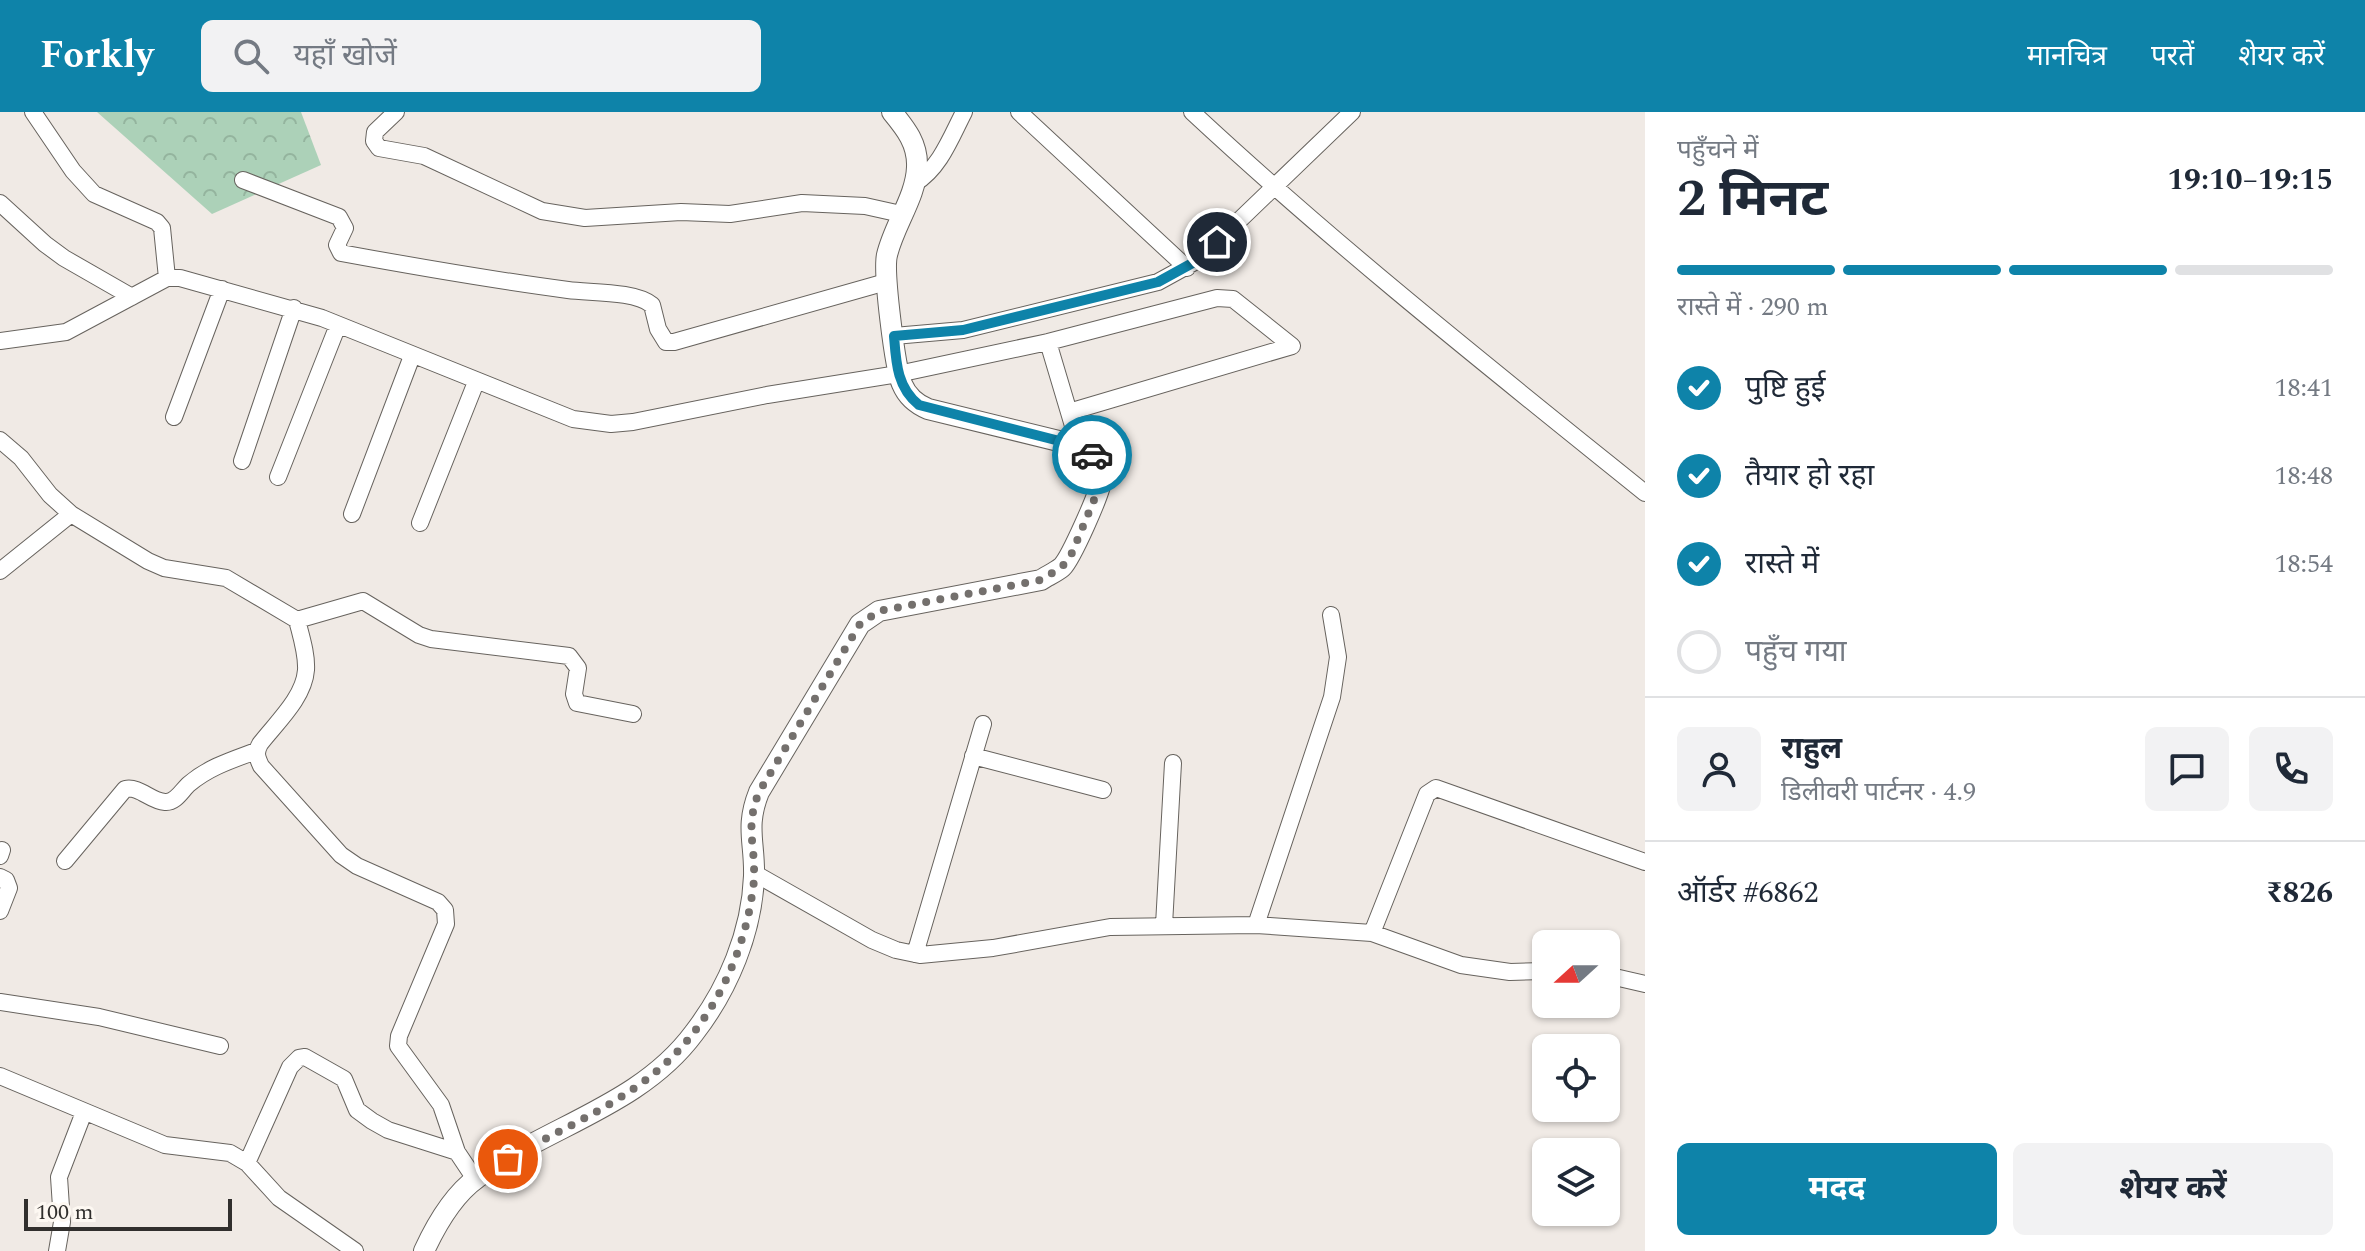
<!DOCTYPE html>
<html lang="hi">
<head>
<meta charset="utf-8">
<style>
	:root { --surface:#fff; --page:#f2f2f3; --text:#1f2937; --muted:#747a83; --line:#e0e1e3; --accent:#0e83a9 }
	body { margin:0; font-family:Spectral,"Noto Sans Devanagari",serif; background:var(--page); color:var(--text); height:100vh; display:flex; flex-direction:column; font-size:30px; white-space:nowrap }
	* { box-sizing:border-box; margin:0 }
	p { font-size:26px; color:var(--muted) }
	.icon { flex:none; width:44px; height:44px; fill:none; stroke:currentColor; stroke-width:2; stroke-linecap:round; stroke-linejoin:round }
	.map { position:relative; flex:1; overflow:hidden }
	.side { display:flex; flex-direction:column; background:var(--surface); width:720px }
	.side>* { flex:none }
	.needle { width:52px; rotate:249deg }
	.controls { position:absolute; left:1532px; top:818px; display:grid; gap:16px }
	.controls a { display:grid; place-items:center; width:88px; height:88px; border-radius:12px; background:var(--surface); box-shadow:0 2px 6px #0004; font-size:40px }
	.scale { position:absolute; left:24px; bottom:20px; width:208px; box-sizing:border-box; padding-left:8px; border:4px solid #312f2d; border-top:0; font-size:22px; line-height:28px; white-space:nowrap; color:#312f2d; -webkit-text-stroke:6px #fdf8f2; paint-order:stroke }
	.pin { position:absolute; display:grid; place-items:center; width:68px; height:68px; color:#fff; margin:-34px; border:4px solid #fff; border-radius:50%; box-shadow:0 2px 8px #0007 }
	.courier { position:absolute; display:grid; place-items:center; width:80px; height:80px; margin:-40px; border:6px solid #0e83a9; border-radius:50%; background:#fff; color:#222; box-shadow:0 2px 10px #0007 }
	.summary em { font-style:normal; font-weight:700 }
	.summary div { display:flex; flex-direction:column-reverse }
	.summary { display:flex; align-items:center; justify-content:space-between; height:136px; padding:0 32px }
	h1 { font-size:52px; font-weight:700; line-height:60px }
	.bar { display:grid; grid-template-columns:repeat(4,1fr); gap:12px 8px; align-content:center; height:96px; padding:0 32px }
	.bar i { height:10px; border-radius:6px; background:var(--line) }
	.bar .on { background:var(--accent) }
	.bar p { grid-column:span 4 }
	.line { display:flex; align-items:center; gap:20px; padding:0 32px; border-top:2px solid var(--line) }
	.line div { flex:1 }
	.round { display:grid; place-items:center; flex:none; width:84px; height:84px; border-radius:12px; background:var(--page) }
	ol { padding:0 32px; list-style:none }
	li { display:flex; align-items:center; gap:24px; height:88px }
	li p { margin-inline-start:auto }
	li .icon { padding:8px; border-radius:50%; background:var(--accent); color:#fff; stroke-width:4 }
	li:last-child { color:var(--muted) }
	li i { width:44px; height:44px; border:4px solid var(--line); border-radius:50% }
	.primary-button { display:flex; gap:16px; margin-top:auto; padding:16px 32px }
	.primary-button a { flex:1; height:92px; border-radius:12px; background:var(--accent); color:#fff; font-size:32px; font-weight:700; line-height:92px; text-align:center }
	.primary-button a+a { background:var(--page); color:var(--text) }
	header { display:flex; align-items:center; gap:48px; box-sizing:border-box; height:112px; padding:0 40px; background:var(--accent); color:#fff }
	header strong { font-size:38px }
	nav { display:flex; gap:44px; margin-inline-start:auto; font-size:28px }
	.search { width:560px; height:72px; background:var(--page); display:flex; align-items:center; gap:20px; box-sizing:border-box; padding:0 28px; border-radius:12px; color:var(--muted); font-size:30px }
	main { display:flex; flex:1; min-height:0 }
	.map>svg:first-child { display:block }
	.forest { fill:url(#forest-crowns) }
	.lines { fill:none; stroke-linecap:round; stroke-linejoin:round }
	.minor-casing { stroke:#67635e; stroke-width:18 }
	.tertiary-casing { stroke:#67635e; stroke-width:22 }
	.minor { stroke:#fff; stroke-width:16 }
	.tertiary { stroke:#fff; stroke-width:20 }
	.done { stroke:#74706d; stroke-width:8; stroke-dasharray:0 14.4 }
	.route { stroke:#0e83a9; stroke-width:10 }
</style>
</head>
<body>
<header>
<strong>Forkly</strong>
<div class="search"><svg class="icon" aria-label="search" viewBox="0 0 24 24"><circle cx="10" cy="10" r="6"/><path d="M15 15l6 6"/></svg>यहाँ खोजें</div>
<nav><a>मानचित्र</a><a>परतें</a><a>शेयर करें</a></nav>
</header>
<main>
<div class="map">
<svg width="1645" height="1139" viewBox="0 0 1645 1139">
	<defs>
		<pattern id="forest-crowns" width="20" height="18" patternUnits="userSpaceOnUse" patternTransform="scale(2)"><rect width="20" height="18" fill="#acd1b8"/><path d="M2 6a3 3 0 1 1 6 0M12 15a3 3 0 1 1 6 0" fill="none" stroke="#94b49e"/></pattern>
	</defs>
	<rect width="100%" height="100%" fill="#f0eae5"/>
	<path class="forest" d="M97,0H301L321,53L212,102Z"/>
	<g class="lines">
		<g class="minor-casing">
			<path id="minor" d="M33,0L73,59L94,82L157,110L162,116L167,166
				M396,0L375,20L374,29L379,36L424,44L542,99L585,106L681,100L730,102L802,91L865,94L901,102
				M1019,0L1187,156
				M1192,0C1336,134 1491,257 1645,381
				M243,68L339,105L345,116L337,133L341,141C417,155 492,168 568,178C591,181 635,179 652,193L658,217L666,230H674L886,170
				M915,71C940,56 951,25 964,0
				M0,91L45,132L64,146L132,185
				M894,224L963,218L1158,170L1198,148L1352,0
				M0,229L66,220L167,166H180L322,206L573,307L611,312L633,310L767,283L898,262L1048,230L1217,186L1233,187L1292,234L1069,300
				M1048,230L1079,334
				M174,305L222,177
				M0,328L21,346L50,383L71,402L148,449L164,456L226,466L297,508C301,524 307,542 306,558C304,586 276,611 260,632C255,641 257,645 261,654L341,743L357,754L438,790L445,798L446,812L399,924L398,934L441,993L457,1040L475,1067
				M242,349L294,196
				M278,365L338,213
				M352,402L412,244
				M420,411L476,270
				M0,459L71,402
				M297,508L363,489L419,523L431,527L569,544L578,556L574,582L577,591L633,602
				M973,644L1103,678
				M0,744L2,738
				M65,749L125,677C140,674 150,689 165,690C176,691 182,678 189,672C209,655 232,648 256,639
				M754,761L872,828L896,838L920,843L993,836L1110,815L1256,813L1372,821L1461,853L1510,860L1546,859
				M0,765L6,768L9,776L0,799
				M1164,813L1173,651
				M1256,813L1332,585L1338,545L1331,503
				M1372,821L1427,682L1436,676L1645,750
				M915,842L983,612
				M1606,863L1645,872
				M0,890L99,905L220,934
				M0,964L165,1033L230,1041L247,1051L279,1086L355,1139
				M247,1051L290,955L299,946L305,945L344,967L357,998L372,1009L388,1018L457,1040
				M57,1139L62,1110L59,1065L84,1000"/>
		</g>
		<g class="tertiary-casing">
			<path id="tertiary" d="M424,1139C436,1113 453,1083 477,1066C547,1014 640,994 694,921C728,877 752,820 754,764C755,730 745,715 759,680L860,512L879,499L1041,468C1047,464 1056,460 1062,455C1071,446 1100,381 1101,369C1102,353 1091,342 1079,334L928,297C916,292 907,284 902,272C895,257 883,159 887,143C894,113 916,85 917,55C918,32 906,17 892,0"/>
		</g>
		<use href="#minor" class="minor"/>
		<use href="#tertiary" class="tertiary"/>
	</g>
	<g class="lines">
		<path class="done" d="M508,1047C550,1023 596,1003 636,975C695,935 734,870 749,800C751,788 754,776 754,764C755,730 745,715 759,680L860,512L879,499L1041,468L1062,455L1072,441L1101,371L1100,358L1092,343"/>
		<path class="route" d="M1092,343L1079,334L919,293C897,276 896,250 894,224L963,218L1158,170L1198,148L1217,130"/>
	</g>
</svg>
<div class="controls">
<a><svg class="needle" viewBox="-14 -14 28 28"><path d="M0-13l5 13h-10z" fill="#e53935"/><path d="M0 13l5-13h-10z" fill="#747a83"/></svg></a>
<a><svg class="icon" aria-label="locate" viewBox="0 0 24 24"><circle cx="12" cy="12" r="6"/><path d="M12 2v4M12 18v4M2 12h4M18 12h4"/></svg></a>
<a><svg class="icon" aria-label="layers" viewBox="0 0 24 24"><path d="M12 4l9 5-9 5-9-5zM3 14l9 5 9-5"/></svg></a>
</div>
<div class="scale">100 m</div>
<div class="pin" style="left:508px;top:1047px;background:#ea580c"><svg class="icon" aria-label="bag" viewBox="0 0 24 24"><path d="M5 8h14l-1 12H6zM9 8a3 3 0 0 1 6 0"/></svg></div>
<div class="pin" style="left:1217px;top:130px;background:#1f2937"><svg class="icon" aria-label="home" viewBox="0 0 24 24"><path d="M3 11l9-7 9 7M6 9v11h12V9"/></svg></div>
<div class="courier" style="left:1092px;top:343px"><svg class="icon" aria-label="car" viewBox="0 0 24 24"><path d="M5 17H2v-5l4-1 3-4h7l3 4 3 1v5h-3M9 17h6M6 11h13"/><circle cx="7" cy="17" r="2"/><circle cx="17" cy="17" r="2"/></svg></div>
</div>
<section class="side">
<div class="summary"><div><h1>2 मिनट</h1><p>पहुँचने में</p></div><em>19:10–19:15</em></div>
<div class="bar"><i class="on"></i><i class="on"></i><i class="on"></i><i></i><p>रास्ते में · 290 m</p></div>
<ol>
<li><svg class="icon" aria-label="check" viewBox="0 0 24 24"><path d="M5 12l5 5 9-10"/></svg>पुष्टि हुई<p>18:41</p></li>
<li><svg class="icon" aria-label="check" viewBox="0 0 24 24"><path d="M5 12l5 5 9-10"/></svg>तैयार हो रहा<p>18:48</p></li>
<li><svg class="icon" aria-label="check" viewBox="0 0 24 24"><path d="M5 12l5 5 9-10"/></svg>रास्ते में<p>18:54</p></li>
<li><i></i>पहुँच गया</li>
</ol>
<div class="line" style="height:144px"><a class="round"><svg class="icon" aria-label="person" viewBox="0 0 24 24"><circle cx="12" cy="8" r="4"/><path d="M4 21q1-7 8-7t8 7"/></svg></a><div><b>राहुल</b><p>डिलीवरी पार्टनर · 4.9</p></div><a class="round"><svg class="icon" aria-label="chat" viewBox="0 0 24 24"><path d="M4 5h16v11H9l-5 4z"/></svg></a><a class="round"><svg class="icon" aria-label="phone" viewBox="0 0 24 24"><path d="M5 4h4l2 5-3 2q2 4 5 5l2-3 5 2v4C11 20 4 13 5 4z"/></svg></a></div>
<div class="line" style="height:104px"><div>ऑर्डर #6862</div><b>₹826</b></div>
<div class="primary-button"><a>मदद</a><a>शेयर करें</a></div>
</section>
</main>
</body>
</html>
